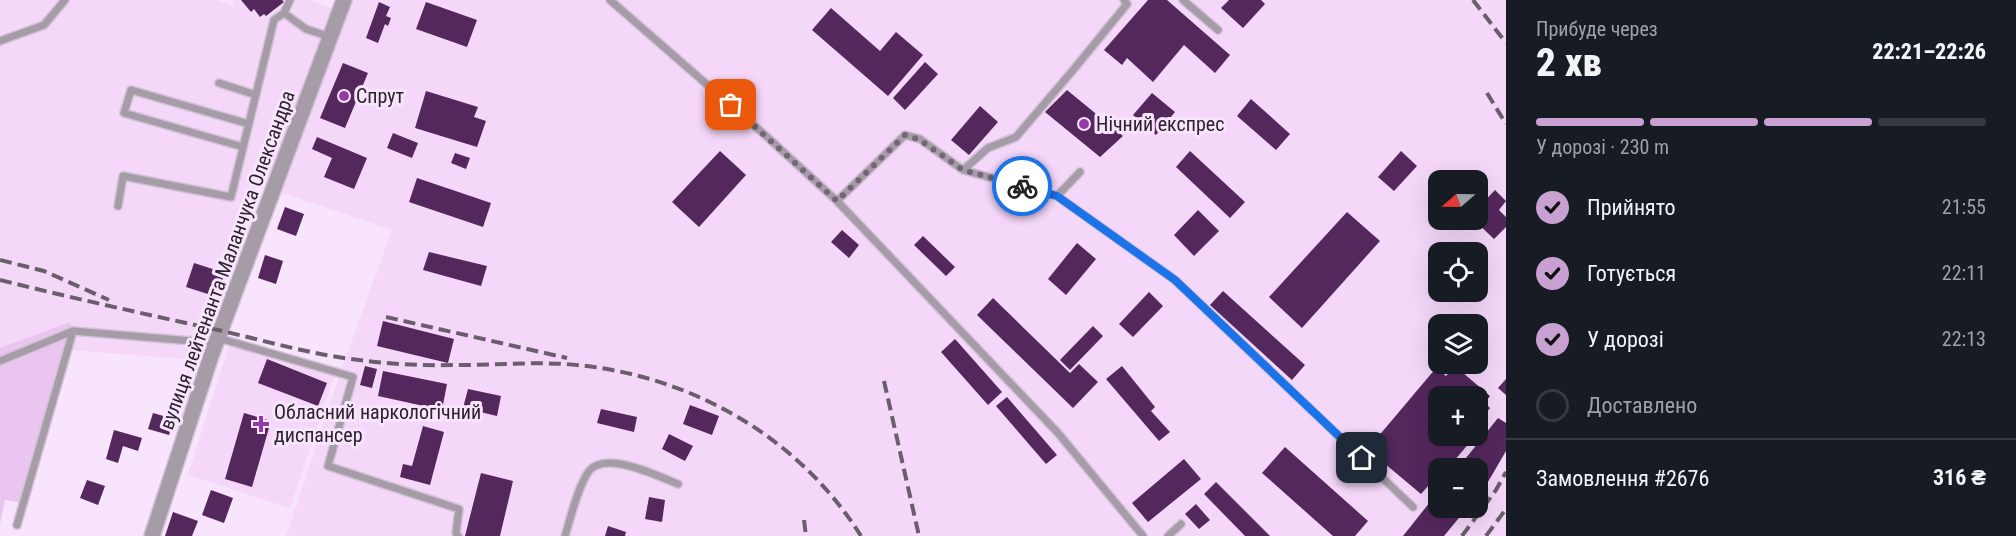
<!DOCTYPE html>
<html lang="uk">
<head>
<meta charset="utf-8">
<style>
	:root { --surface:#171b24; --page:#242831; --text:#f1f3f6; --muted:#9ea1a6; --line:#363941; --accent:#c8a0d2 }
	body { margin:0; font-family:"Roboto Condensed",sans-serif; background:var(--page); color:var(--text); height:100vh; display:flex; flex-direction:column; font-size:22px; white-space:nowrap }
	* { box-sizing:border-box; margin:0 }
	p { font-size:20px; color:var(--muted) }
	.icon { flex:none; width:33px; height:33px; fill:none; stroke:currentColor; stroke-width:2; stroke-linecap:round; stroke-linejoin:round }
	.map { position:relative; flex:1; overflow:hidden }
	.panel { display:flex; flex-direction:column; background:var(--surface); width:510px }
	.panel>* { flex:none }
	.needle { width:39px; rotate:250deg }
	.controls { position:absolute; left:1428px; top:170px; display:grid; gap:12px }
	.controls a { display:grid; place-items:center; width:60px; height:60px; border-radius:12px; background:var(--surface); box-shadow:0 6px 24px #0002; font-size:30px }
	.pin { position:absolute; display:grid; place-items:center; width:51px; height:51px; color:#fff; margin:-26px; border-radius:12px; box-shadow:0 3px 9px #0006 }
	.courier { position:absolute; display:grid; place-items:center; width:60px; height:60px; margin:-30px; border:4px solid #1a73e8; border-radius:50%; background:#fff; color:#222; box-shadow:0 2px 8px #0007 }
	.head em { font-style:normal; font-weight:800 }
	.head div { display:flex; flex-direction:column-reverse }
	.head { display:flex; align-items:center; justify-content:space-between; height:102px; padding:0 30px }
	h1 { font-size:39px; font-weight:800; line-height:45px }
	.bar { display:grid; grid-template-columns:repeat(4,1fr); gap:9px 6px; align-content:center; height:72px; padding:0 30px }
	.bar i { height:8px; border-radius:4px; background:var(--line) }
	.bar .on { background:var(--accent) }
	.bar p { grid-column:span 4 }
	.line { display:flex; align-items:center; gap:15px; padding:0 30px; border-top:2px solid var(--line) }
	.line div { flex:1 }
	ol { padding:0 30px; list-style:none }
	li { display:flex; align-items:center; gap:18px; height:66px }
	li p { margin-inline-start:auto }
	li .icon { padding:6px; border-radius:50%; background:var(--accent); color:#111; stroke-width:4 }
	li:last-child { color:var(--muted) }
	li i { width:33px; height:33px; border:3px solid var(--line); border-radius:50% }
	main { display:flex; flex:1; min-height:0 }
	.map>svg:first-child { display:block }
	.built { fill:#f5d7fa; fill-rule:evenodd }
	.green { fill:#e9c5f0 }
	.building { fill:#54275d }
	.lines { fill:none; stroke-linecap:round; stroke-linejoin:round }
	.service-casing { stroke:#d3c1d7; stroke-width:10 }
	.tertiary-casing { stroke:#d3c1d7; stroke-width:18 }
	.service { stroke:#a69ca8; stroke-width:7 }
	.tertiary { stroke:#a69ca8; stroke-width:15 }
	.rail { stroke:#6a5e6c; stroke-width:4; stroke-dasharray:12 6; stroke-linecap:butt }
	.done { stroke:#736675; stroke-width:6; stroke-dasharray:0 10.8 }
	.route { stroke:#1a73e8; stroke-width:8 }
	.poi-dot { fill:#953ba6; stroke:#f8e4fc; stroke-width:2 }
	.labels { text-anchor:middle; stroke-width:6; stroke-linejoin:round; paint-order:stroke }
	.poi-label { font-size:20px; fill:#2b222c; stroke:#f8e4fc; text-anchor:start }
	.street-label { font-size:20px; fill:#2b222c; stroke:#f8e4fc }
</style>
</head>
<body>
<main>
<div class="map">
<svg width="1506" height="536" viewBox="0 0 1506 536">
	<rect width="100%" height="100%" fill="#f8e4fc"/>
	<path class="built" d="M0,0H218L236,8L232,0H312L314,2L332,8L334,0H1506V536H286L340,374L392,230L258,185L242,228L199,360L71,350L76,337L70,322L0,348ZM1438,180H1478V219H1438ZM1438,252H1478V291H1438ZM1438,324H1478V363H1438ZM1438,396H1478V435H1438ZM1438,468H1478V507H1438Z
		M230,343L335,374L290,508L188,475Z"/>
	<path class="green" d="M70,322L76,337L28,504L5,500L0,524V348Z"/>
	<path class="building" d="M241,0H282L284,2L266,16L264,14L260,17L254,9L251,12Z
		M1148,0H1167L1230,55L1215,73L1184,45L1153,82L1127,58L1122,65L1104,50Z
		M1229,0H1261L1265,4L1243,28L1221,8Z
		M379,2L390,7L386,16L391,18L388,26L385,24L378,43L366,38Z
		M426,2L477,20L467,47L416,29Z
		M831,8L880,51L896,32L923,55L888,96L812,30Z
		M925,62L938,74L905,110L893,98Z
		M343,63L368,73L345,128L320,118Z
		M1067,90L1123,136L1100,157L1045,112Z
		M426,91L478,107L474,117L486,121L477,147L415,128Z
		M1152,93L1175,112L1156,135L1133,115Z
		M1251,99L1290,134L1276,150L1237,116Z
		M980,106L998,122L969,155L951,140Z
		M393,133L418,143L412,158L387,148Z
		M317,137L367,158L354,189L324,177L332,158L312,149Z
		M720,151L746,175L699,227L672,202Z
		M1190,151L1245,202L1230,218L1176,167Z
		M1401,151L1417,166L1394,191L1378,177Z
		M455,153L470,158L466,169L451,163Z
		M417,178L491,203L483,227L409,202Z
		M1495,190L1506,201L1499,210L1506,217V227L1494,239L1473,219H1478V208Z
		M285,207L304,214L296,236L277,229Z
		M1198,210L1219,231L1194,256L1174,235Z
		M1347,212L1380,241L1302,328L1269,297Z
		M842,230L859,245L849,258L831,242Z
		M923,236L955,267L946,276L914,245Z
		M1077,243L1096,259L1066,295L1048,279Z
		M429,252L487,266L481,286L423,270Z
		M265,255L283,261L276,284L258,278Z
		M194,263L225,273L217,297L186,287Z
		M1223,291L1305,365L1292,380L1210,305Z
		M1149,292L1163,306L1133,337L1119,324Z
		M993,298L1070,373L1079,364L1098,382L1073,408L977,315Z
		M383,321L454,339L448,363L377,346Z
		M1093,326L1103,336L1070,370L1060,360Z
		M955,339L1002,392L988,405L941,352Z
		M267,359L327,383L318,406L258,383Z
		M365,366L377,369L372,388L360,385Z
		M1122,366L1155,407L1151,411L1170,432L1159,441L1106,379Z
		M1455,366L1490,396L1485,403L1490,408L1478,423V396H1438V435H1476L1448,468H1438V480L1432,487L1429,485L1421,494L1372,453L1381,442L1377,438L1436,368L1446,376Z
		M383,371L447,384L442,410L378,396Z
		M1506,379V395L1498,388Z
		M468,389L501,396L497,416L463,408Z
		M1007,397L1057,455L1046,464L996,406Z
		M690,405L719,416L712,435L683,424Z
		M601,409L637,417L634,432L597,423Z
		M153,413L174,419L169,435L148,429Z
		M244,413L271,421L252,487L225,479Z
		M1498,418L1506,423V451L1478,499V468H1458Z
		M423,426L444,432L430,485L400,477L403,464L412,466Z
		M114,430L142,438L138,451L123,446L118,463L106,459Z
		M669,434L693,446L685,461L662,449Z
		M1285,447L1368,521L1355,536H1333L1262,473Z
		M1184,459L1201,479L1148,522L1132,503Z
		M481,473L513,481L500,536H465Z
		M87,480L105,486L98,505L80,498Z
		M1216,482L1270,536H1245L1204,494Z
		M211,490L233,498L224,523L202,515Z
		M1438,492V507H1468L1444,536H1403Z
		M649,497L665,500L662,522L645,519Z
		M1196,504L1210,520L1199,529L1185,514Z
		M173,512L198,521L192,536H165Z
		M608,526L626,532L625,536H605Z"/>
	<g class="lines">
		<g class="service-casing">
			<path id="service" d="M610,0L765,135L837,201L1058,433L1143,536
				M1183,0L1218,30
				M284,13L306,29L330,37
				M0,41L44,25L65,0
				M219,83L256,95
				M243,147L124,113L131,90L249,124
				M963,170L988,148L1016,137L1074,69L1127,4L1124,0
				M1057,196L1080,172
				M837,201L905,135L920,139L963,170L1057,196L1175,280L1413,507
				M118,206L123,176L231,197L274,20L284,13L290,0
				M218,338L353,377L328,466L459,509L456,533L458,536
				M0,361L73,331
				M17,525L73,331L216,343
				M565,536C570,520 579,482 590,470C608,451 657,476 678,484
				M1168,536L1181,524"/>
		</g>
		<g class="tertiary-casing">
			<path id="tertiary" d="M152,536L211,356L344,0"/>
		</g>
		<use href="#service" class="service"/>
		<use href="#tertiary" class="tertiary"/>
		<path class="rail" d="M1473,0L1506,43
			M1487,93L1506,124
			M0,260L44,271L109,300
			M0,280C72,298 145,314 218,330C262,340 306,353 351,359C386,364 422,366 458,365C494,365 530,362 565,364C685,372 797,434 861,536
			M386,317L567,358
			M884,381L919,536
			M804,520L806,536
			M1462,536L1496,490L1506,472
			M1486,536L1506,509"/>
	</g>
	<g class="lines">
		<path class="done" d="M731,105L837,201L905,135L920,140L963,170L1022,186"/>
		<path class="route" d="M1022,186L1057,196L1175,280L1362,458"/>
	</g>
	<g class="poi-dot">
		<circle cx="344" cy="96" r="6"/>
		<circle cx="1084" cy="124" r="6"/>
		<path d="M258 415h6v6h6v6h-6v6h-6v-6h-6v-6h6z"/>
	</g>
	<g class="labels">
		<g class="poi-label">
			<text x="356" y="103">Спрут</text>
			<text x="1096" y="131">Нічний експрес</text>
			<text x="274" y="419">Обласний наркологічний<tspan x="274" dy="23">диспансер</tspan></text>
		</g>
		<g class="street-label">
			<text transform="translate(227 260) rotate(-70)" y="7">вулиця лейтенанта Маланчука Олександра</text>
		</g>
	</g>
</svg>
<div class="controls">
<a><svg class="needle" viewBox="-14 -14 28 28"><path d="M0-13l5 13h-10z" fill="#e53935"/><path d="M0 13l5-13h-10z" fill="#9ea1a6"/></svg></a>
<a><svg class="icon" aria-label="locate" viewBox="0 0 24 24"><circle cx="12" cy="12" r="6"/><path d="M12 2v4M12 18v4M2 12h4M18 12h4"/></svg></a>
<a><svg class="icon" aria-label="layers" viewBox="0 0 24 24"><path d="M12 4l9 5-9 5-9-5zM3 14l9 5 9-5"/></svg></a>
<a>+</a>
<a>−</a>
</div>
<div class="pin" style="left:731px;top:105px;background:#ea580c"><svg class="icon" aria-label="bag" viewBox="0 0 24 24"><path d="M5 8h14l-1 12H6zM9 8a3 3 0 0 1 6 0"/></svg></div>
<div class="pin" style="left:1362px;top:458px;background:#1f2937"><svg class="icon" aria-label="home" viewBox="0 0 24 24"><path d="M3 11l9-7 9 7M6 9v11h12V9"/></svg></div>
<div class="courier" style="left:1022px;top:186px"><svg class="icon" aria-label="bike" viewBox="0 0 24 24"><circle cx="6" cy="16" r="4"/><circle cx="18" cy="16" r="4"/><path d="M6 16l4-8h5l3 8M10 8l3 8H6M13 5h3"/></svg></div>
</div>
<section class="panel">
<div class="head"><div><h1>2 хв</h1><p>Прибуде через</p></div><em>22:21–22:26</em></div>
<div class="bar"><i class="on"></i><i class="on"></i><i class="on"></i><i></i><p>У дорозі · 230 m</p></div>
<ol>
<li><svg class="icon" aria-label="check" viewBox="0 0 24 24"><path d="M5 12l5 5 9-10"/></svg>Прийнято<p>21:55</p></li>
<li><svg class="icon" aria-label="check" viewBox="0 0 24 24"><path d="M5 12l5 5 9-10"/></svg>Готується<p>22:11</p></li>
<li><svg class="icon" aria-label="check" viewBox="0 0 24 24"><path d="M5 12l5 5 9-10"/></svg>У дорозі<p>22:13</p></li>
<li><i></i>Доставлено</li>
</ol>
<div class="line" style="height:78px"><div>Замовлення #2676</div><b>316 ₴</b></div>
</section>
</main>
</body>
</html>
